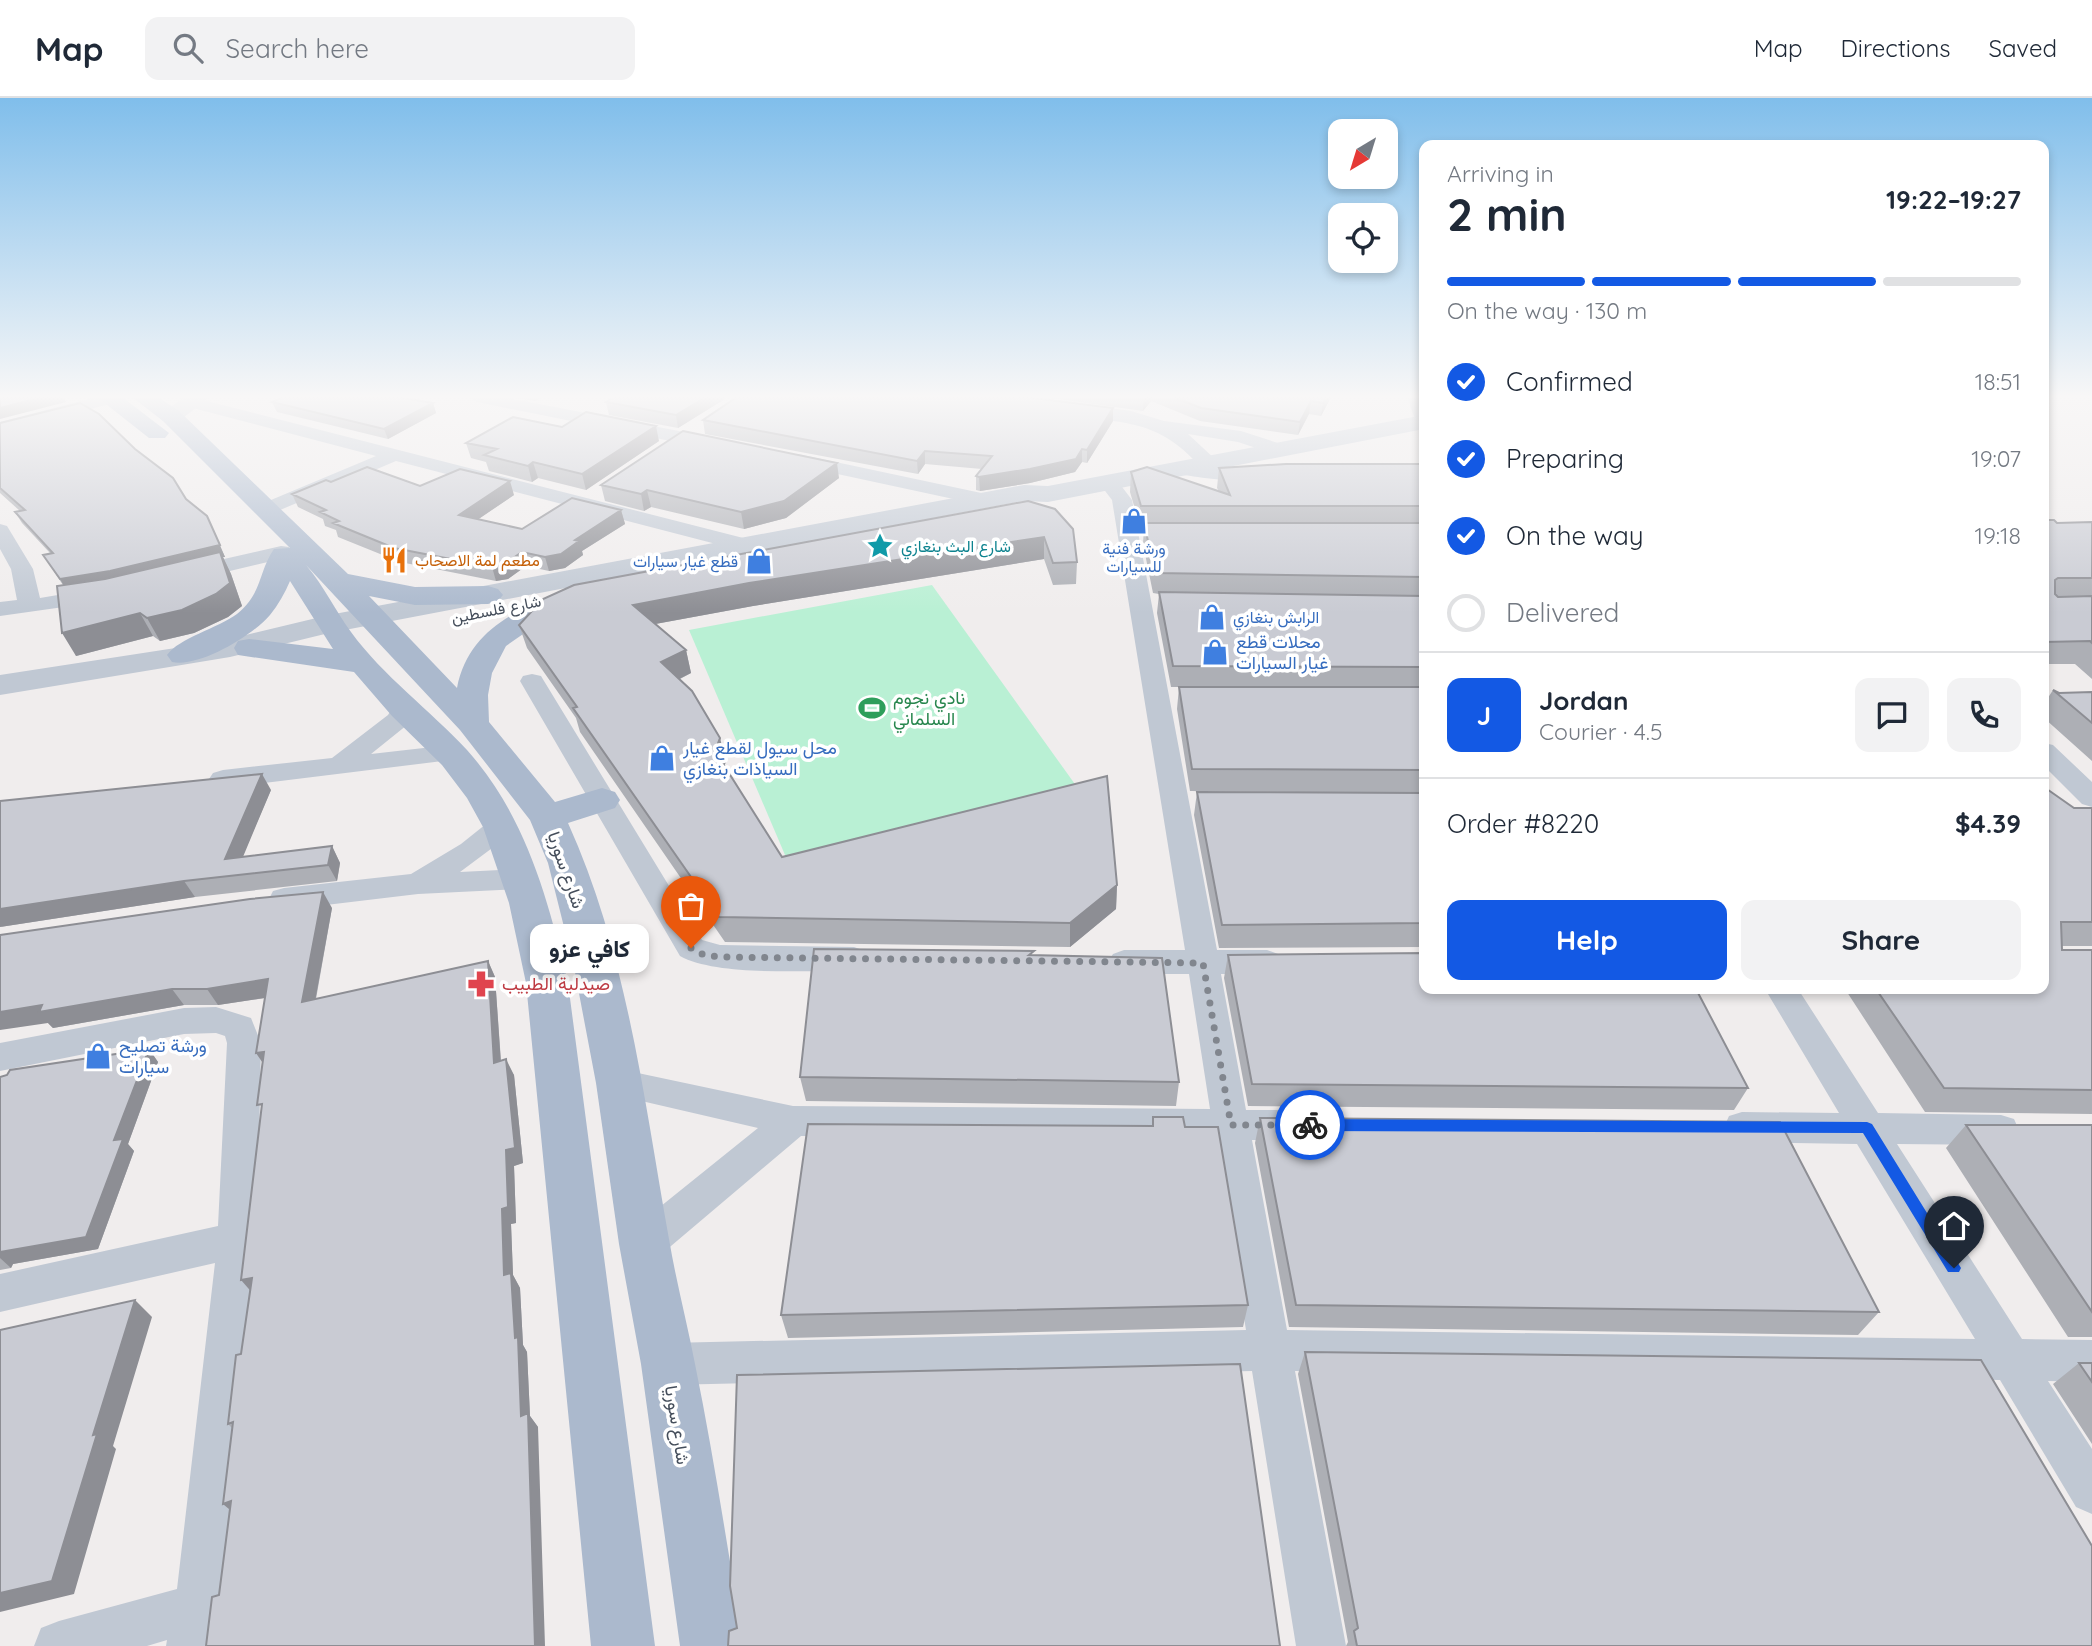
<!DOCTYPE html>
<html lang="en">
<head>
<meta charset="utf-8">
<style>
	:root { --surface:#fff; --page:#f2f2f3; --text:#1f2937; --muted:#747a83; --line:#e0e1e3; --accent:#1359e4 }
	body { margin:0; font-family:Quicksand,Vazirmatn,sans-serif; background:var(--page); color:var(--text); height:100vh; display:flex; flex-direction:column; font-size:26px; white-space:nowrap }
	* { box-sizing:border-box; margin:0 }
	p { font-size:23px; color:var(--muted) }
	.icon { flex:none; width:38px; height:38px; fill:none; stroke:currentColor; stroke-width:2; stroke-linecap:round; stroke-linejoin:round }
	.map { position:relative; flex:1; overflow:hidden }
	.sheet { position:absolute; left:1419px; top:42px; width:630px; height:854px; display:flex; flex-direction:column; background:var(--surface); border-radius:14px; box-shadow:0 4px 10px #0003 }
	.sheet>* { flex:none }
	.needle { width:46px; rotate:218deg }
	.controls { position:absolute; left:1328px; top:21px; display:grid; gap:14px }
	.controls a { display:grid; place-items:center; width:70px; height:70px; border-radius:14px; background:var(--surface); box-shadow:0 4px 10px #0003; font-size:35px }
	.pin { position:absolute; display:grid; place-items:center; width:60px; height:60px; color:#fff; margin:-72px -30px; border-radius:50% 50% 50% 0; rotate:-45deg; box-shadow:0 0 7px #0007 }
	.pin .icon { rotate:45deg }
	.courier { position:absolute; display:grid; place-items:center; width:70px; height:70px; margin:-35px; border:5px solid #1359e4; border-radius:50%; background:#fff; color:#222; box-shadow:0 2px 9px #0007 }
	.bubble { position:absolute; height:49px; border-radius:14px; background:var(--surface); box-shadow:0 4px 10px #0003; font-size:23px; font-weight:800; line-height:49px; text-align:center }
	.headline em { font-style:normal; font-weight:800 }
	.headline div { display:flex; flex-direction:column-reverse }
	.headline { display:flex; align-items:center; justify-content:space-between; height:119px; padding:0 28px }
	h1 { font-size:46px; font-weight:800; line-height:52px }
	.bar { display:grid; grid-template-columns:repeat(4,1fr); gap:10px 7px; align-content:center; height:84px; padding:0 28px }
	.bar i { height:9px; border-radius:5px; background:var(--line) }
	.bar .active { background:var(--accent) }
	.bar p { grid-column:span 4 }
	.line { display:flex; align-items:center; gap:18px; padding:0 28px; border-top:2px solid var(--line) }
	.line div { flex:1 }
	.round { display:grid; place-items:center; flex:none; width:74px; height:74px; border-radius:14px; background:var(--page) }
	ol { padding:0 28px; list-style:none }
	li { display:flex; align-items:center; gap:21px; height:77px }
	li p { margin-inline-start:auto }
	li .icon { padding:7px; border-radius:50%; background:var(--accent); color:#fff; stroke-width:4 }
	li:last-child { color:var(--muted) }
	li i { width:38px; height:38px; border:4px solid var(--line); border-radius:50% }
	.cta { display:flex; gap:14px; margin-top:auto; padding:14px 28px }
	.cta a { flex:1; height:80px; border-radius:14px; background:var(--accent); color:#fff; font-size:28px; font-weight:800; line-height:80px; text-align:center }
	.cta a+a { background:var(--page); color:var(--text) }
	header { display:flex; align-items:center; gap:42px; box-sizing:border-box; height:98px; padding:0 35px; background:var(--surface); border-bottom:2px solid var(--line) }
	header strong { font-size:33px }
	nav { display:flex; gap:38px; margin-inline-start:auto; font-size:24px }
	.search { width:490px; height:63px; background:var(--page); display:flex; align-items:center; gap:18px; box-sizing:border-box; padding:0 24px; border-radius:14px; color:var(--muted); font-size:26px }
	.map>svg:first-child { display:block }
	.green { fill:#b9f0d4 }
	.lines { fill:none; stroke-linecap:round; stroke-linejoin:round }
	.minor { fill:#c0c8d3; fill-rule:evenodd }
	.tertiary { fill:#c0c8d3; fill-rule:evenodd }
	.primary { fill:#abb9cd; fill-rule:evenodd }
	.wall { fill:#adafb5 }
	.shaded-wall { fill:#8d8e94 }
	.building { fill:#c9cbd3; stroke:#8d8e94; stroke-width:2 }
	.route { fill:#1359e4 }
	.done { stroke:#81868e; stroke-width:7; stroke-dasharray:0 12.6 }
	.labels { text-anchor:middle; stroke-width:7; stroke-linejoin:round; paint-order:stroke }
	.far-culture-label { font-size:16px; fill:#0d838f; stroke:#fff; text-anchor:start }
	.far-shop-label { font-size:16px; fill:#366cbe; stroke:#fff }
	.far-food-label { font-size:16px; fill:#c56008; stroke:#fff; text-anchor:start }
	.far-street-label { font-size:16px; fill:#454e5b; stroke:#fff }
	.shop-label { font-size:18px; fill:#366cbe; stroke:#fff; text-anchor:start }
	.leisure-label { font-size:18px; fill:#27864d; stroke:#fff; text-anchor:start }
	.street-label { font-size:18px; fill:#454e5b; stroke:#fff }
	.health-label { font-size:18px; fill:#be3a42; stroke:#fff; text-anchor:start }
</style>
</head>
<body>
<header>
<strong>Map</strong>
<div class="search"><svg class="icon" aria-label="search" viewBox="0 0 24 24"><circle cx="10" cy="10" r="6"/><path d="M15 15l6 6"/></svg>Search here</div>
<nav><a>Map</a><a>Directions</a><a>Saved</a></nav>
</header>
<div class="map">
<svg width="2092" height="1548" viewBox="0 0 2092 1548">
	<rect width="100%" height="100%" fill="#f0eded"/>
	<path class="green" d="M932,487L1077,689L788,764L689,532Z"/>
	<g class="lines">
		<path class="minor" d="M96,299L120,300L117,304L0,335V324Z
			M191,299L755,443L758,448L755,453L747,454L396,363L273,415H259L256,411L259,407L376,358L185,308L182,304L185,300Z
			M468,299H503L715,340L724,346L715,352L477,304Z
			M1407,299H1424V326L1415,321Z
			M1073,305L1131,313L1164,323L1241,333L1287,348L1289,352L1280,358L1238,344L1188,336L1216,362L1219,366L1216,369L1260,370L1270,376C1259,389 1192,379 1174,375L1171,371L1174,367L1181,365L1201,369C1154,318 1127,329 1067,314L1064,310Z
			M798,356L986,396L993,398L996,402L993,406L986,408L791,366L788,362L791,358Z
			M1109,379L1116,381L1132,402L1217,852H1267L1278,856L1283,864L1278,872L1267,876H1221L1246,1012H1297L1310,1016L1315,1027L1310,1038L1297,1042H1252L1287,1232L1975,1241L1857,1046L1742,1044L1729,1040L1724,1029L1729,1018L1742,1014L1839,1015L1765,891H1798L1878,1015L2001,1017L2014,1021L2019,1032L2014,1043L2001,1047L1897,1046L2022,1241L2092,1242V1284L2048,1283L2092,1351V1416L2076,1409L2000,1282L1295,1273L1346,1548H1296L1252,1273L668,1287L653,1281L647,1266L653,1251L668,1245L1246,1232L1215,1041L801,1038L658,1159L644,1164L630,1159L624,1146L630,1133L758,1030L607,995L601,985L607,975L619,971L793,1008L1210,1011L1189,876H1124L1113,872L1108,864L1113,856L1124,852H1185L1112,402L1099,385Z
			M0,426L7,428L33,471L40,500L99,490L107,492L110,497L107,502L99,504L0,518V504L17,502L11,471L0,451Z
			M281,448L289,449L292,454L289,459L188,483L180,481L177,476L180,471Z
			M532,576L541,578L544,583L702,842L720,847L854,849L865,853L870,861L865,869L854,873C807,872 718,879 680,858L520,583L523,578Z
			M404,603L413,606L417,611L407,627L371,656L450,647L459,649L463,655L459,661L223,690L213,687L209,681L213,675L223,672L332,660L388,617L395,606Z
			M2044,645L2053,647L2092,684V709L2082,706L2044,668Z
			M501,720L511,722L515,729L511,736L460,774L520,771L531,774L535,781L531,788L520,791L418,796L284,812L273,809L269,801L273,793L284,790L411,776L461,746L491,722Z
			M216,909L251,920L261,945L257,1142L223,1509L216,1548H166L167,1542L147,1548H34L41,1530L59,1523L177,1491L215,1165L0,1214V1176L218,1128L227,945L225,938L216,935L184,936L0,973V945L184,910Z"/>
		<path class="tertiary" d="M184,299H210L179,323H163L159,318Z
			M1424,317V331L1048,404L1024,403L986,410L329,535L230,559L0,597V577L221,543L329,517L986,394L1024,387L1048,388Z"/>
		<path class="primary" d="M97,299H122L169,335L165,340H149Z
			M132,299H158L179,313L348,476L415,489L488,488L498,491L503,497L498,503L488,506L415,507L369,498L457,590C468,533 514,513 563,493L573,490L583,493L588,499L583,505L539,525L506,548L492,575L488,597L489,624L555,704L602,690L615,694L620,702L615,710L568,725C627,855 644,1002 669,1141C676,1183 687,1224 695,1266C714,1359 728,1454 744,1548H680L641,1266L619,1146L596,985L574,869L548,765L530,722L460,632L306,467C324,488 335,512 351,534C383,578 430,612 467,652C526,718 548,801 568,885L655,1548H591L526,885L509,805L483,729L467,700L442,667L392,618L354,574L238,557L234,550L238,543L249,541L333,551L290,483C285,495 278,507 270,517C252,538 199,570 172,564L167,557C179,540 218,530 237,516C263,495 258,474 274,451L290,450L163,323Z"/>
	</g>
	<path class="wall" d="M510,299H541L535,303Z
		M728,299L678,330L609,317L606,304Z
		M1043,299H1331L1321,318L1309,316L1298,337L1200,323L1151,303L1143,313Z
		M272,304L433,305L436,315L388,341L277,314Z
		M703,322L1113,323L1087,365L1082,364L1075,374L1030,385L980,393L976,392V378L982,371L925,366L918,376L705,336Z
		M0,325L186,401L207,418L225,459H223L231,476L242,508L228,519L194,535L160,543L153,538L76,558L63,487L43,457L50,455L22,425L15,414L20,413L0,395Z
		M562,329L659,343L586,392L538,380L532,384L489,373L486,364L471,360L466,345Z
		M1424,366V695L1190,693L1177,611L1179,589H1171L1157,515L1159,496L1153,495L1143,446L1144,428H1140L1130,394L1131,374L1219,393L1217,390L1219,370Z
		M839,380L786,420L744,431L651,409L644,413L605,403L601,387Z
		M420,388L514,397L478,421L522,431L621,412L625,426L582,453L583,457L565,470L549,473L526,468L508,481L496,483L400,464L338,439L336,432L325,428L323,421L298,409L292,396Z
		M2044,422L2057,425L2092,424V581L2075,566H2044Z
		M1073,431L1077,464L1076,486L1053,487L1044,461L753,508L655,526L686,552L691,575L680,581L726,664L724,667L782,759L1117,787L1116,811L1070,849L725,844L580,634L576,620L527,550L519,527Z
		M2053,592L2059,595L2092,594V663L2044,620V606Z
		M271,692L242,759L332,748L340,765L337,783L195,799L0,829Z
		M1197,694L1424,695V849L1219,850L1194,717Z
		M2074,710H2092V848H2062V852H2092V1016L1925,1014L1845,891H2044Z
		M332,810L316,901L488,863L495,879L501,963L514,977L523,1065L514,1068L516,1125L511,1126L513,1177L520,1190L523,1247L527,1254L530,1318L538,1329L219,1497L230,1412L223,1406L232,1330L228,1326L241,1256L250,1192L261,1013L262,964L256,955L265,900L218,907H184L53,930L48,925Z
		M1034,857L1179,984L1176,1008L806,1003L800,979Z
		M1228,857L1748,990L1734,1012L1248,1008L1224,880Z
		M149,951L158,964L128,1046L134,1053L98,1151L13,1166L11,1170L0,1172V979Z
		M1153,1019L1185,1029L1248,1207L1243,1229L788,1240L781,1217L1152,1028Z
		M1260,1020L1879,1214L1858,1237L1289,1229L1255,1045Z
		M1966,1027H2092V1239H2068L1946,1050Z
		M1305,1254L2092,1548H1346L1348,1544L1298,1276Z
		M2079,1265H2092V1346L2053,1286Z"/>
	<path class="shaded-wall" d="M43,299H63L66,304L0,321V310Z
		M706,299H728L678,330L676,317Z
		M1145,299H1152L1151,303L1143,313L1144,300Z
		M1327,299H1331L1321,318L1323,305Z
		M1311,303L1309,316L1298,337L1300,324Z
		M433,305L436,315L388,341L384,331Z
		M1113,310V323L1087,365V352Z
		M656,328L659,343L586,392L582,376Z
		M1082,351V364L1075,374L1030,385L980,393L979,379Z
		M925,353V366L918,376L917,363Z
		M533,364L538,380L532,384L528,368Z
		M837,365L839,380L786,420L744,431L741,414Z
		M510,383L514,397L464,431L459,417Z
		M647,392L651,409L644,413L641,396Z
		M621,412L625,426L582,453L583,457L565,470L549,473L545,459L575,442Z
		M207,418L225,459H223L231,476L242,508L228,519L194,535L160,543L147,520L182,512L67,493L60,481Z
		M1044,439V461L753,508L639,529L633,507L749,485Z
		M522,454L526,468L508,481L496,483L492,469Z
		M140,515L153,538L76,558L62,535Z
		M686,552L691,575L667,587L661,564Z
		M720,640L726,664L720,677L715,653Z
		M262,676L271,692L235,778L225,761Z
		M332,748L340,765L337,783L328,767Z
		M184,783L195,799L0,829V811Z
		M1117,787L1116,811L1070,849V825Z
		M323,794L332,810L312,920L302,904Z
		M488,863L495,879L502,981L494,965Z
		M268,881L278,898L218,907L207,891Z
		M172,891L184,907L53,930L48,925L0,932V914L42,907Z
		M149,951L158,964L128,1046L134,1053L98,1151L13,1166L11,1170L0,1160V1154L114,1042Z
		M264,954L268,972L256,955Z
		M506,961L514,977L523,1065L514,1068L516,1125L511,1126L513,1177L520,1190L523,1247L527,1254L530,1318L538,1329L545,1548H535L521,1318L515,1240L504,1177L502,1111L506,1052Z
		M252,1180L255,1198L241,1182Z
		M135,1202L152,1219L113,1348L116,1351L74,1496L0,1514V1495L93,1337Z
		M231,1403L239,1419L223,1406Z"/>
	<path class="building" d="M0,299H43L0,310Z
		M283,299H398L433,305L384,331L272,304Z
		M614,299H706L676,317L606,304Z
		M737,299H1026L1113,310L1087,352L1082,351L1076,361L1030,371L979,379L976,378L992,358L925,353L917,363L703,322Z
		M1173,299H1327L1323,305L1311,303L1300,324L1201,310Z
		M80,305L99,316L135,351L173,380L186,401L207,418L220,447L110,473L60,481L43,457L53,455L15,414L25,412L0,390V325Z
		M586,314L656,328L582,376L533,364L528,368L484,357L497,351L466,345L513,319L562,329Z
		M683,333L837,365L784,403L741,414L647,392L641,396L601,387Z
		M1286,366H1424V408H1141L1131,374L1147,369L1230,397L1219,370Z
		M367,369L420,388L460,371L510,383L459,417L522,431L572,400L621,412L575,442L579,443L561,456L545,459L522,454L503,467L492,469L394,450L333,425L339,423L320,414L326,412L292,396L326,382L331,384Z
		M1028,403L1055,411L1073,431L1077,464L1053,465L1044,439L749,485L633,507L686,552L661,564L692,593L720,640L715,653L782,759L1107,678L1117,787L1070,825L719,819L573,610L577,609L519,527L543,501L574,487Z
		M2044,422H2054L2057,425L2092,424V480H2058L2055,482V496L2058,499L2092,498V545L2090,543L2044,544Z
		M1144,425H1424V479L1155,475Z
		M220,454L230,485L216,496L182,512L147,520L140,515L62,535L57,488L105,481Z
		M1159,494L1424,498V569L1173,568Z
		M1179,589H1424V672L1192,671Z
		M2053,592L2059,595L2092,594V625Z
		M262,676L225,761L332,748L328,767L184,783L0,811V703Z
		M2044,689L2074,710H2092V824H2061L2062,852H2092V992L1944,990L1876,891H2044Z
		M1197,694L1424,695V825L1222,827Z
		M323,794L302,904L488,863L494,965L506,961L515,1050L506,1052L508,1109L502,1111L504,1177L511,1175L515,1240L518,1239L521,1318L528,1315L535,1548H206L212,1499L219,1497L231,1403L223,1406L233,1324L228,1326L236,1257L241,1256L252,1180L241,1182L262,1006L257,1007L264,954L256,955L268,881L207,891H172L39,914L42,907L0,914V837L250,801Z
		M814,851L1034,853L1029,857L1162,860L1179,984L800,979Z
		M1424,855V891H1696L1748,990L1252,986L1228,857Z
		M149,951L114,1042L123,1041L86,1139L0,1154V979L7,977L10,972Z
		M1153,1019H1183L1185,1029H1218L1248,1207L781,1217L808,1026L1153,1028Z
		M1260,1020L1780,1024L1879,1214L1296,1207Z
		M1966,1027H2092V1214Z
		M135,1202L93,1337L97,1336L52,1483L0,1495V1232Z
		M1305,1254L1981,1262L2092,1448V1548H1357L1354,1533L1358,1530Z
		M2079,1265H2092V1284Z
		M1240,1266L1280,1548H728L729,1533L737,1530L730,1488L737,1277Z"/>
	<linearGradient id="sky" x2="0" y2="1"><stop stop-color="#80beeb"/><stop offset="0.58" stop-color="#f8f7f7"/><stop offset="1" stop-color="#f8f7f7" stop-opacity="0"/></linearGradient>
	<rect width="2092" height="515" fill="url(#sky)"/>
	<path class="route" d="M1310,1021L1867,1024L1872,1026L1961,1170L1959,1174H1948L1863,1035L1310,1033L1303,1027Z"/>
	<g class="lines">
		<path class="done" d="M691,850L704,857L720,859L1203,865L1231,1027H1310"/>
	</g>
	<defs>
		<g id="shop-bare" transform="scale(2.1)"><path d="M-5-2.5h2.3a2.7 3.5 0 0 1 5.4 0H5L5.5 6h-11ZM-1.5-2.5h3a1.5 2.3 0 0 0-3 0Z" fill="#3f7fe0" stroke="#fff" stroke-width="2.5" paint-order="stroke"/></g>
		<g id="sight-bare" transform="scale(2.1)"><path d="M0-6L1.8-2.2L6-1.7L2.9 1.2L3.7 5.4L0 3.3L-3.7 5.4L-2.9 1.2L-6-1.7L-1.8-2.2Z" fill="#0f9aa8" stroke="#fff" stroke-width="2.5" paint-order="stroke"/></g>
		<g id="restaurant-bare" transform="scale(2.1)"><path d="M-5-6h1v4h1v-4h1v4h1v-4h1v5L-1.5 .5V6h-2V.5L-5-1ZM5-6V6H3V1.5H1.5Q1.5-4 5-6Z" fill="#e8710a" stroke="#fff" stroke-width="2.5" paint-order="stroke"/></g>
		<g id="stadium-bare" transform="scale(2.1)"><path d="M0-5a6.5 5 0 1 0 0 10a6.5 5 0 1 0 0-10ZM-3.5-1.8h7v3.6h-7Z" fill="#2e9e5b" stroke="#fff" stroke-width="2.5" paint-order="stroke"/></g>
		<g id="pharmacy-bare" transform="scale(2.1)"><path d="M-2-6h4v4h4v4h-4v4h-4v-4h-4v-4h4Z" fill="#e0444e" stroke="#fff" stroke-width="2.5" paint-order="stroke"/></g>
	</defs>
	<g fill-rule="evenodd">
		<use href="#shop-bare" x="1134" y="423"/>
		<use href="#sight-bare" x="880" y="448"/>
		<use href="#restaurant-bare" x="394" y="462"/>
		<use href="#shop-bare" x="759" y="463"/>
		<use href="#shop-bare" x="1212" y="519"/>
		<use href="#shop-bare" x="1215" y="554"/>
		<use href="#stadium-bare" x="872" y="610"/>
		<use href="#shop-bare" x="662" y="660"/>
		<use href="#pharmacy-bare" x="481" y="886"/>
		<use href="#shop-bare" x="98" y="958"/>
	</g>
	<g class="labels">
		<g class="far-culture-label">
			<text x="901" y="454">شارع البث بنغازي</text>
		</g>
		<g class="far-shop-label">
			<text x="1134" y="456">ورشة فنية<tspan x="1134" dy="18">للسيارات</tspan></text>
			<text x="738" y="469" text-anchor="end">قطع غيار سيارات</text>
			<text x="1233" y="525" text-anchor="start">الرابش بنغازي</text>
		</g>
		<g class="far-food-label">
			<text x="415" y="468">مطعم لمة الاصحاب</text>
		</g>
		<g class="far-street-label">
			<text transform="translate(496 511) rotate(-11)" y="6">شارع فلسطين</text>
		</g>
		<g class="shop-label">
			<text x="1236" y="550">محلات قطع<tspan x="1236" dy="21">غيار السيارات</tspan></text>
			<text x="683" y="656">محل سيول لقطع غيار<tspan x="683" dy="21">السياذات بنغازي</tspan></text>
			<text x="119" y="954">ورشة تصليح<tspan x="119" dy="21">سيارات</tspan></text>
		</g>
		<g class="leisure-label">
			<text x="893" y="606">نادي نجوم<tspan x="893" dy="21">السلماني</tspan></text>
		</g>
		<g class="street-label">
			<text transform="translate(566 772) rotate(71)" y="6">شارع سوريا</text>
			<text transform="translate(677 1327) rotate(81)" y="6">شارع سوريا</text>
		</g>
		<g class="health-label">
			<text x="502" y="892">صيدلية الطبيب</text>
		</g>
	</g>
</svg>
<div class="controls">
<a><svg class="needle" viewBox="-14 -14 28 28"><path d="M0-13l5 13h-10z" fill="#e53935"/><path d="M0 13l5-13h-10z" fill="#747a83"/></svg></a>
<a><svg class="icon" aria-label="locate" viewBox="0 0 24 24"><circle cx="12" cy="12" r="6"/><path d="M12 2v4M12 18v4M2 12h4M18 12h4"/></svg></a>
</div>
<div class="pin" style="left:691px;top:850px;background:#ea580c"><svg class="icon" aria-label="bag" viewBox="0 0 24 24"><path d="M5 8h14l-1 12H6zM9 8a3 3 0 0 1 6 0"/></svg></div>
<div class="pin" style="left:1954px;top:1170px;background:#1f2937"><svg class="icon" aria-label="home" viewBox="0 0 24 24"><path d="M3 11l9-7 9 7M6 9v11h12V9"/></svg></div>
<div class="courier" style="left:1310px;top:1027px"><svg class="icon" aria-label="bike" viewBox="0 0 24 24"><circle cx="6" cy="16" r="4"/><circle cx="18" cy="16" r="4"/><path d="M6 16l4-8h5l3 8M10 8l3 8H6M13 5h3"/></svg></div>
<div class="bubble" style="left:530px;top:826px;width:119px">كافي عزو</div>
<section class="sheet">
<div class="headline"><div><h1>2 min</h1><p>Arriving in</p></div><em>19:22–19:27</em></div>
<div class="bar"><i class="active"></i><i class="active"></i><i class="active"></i><i></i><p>On the way · 130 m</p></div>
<ol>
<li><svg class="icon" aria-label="check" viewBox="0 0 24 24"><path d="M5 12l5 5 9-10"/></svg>Confirmed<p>18:51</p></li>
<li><svg class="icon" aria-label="check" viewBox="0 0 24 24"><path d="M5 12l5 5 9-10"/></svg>Preparing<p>19:07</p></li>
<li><svg class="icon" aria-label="check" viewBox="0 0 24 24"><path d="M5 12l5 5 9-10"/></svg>On the way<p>19:18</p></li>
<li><i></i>Delivered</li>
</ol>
<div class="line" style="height:126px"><b class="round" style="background:var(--accent);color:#fff">J</b><div><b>Jordan</b><p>Courier · 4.5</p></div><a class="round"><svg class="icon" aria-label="chat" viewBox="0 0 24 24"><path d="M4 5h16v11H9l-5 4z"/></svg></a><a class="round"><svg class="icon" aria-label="phone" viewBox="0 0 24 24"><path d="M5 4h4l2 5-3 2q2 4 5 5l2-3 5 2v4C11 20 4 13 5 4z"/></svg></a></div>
<div class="line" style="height:91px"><div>Order #8220</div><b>$4.39</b></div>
<div class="cta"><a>Help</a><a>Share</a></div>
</section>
</div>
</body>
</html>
